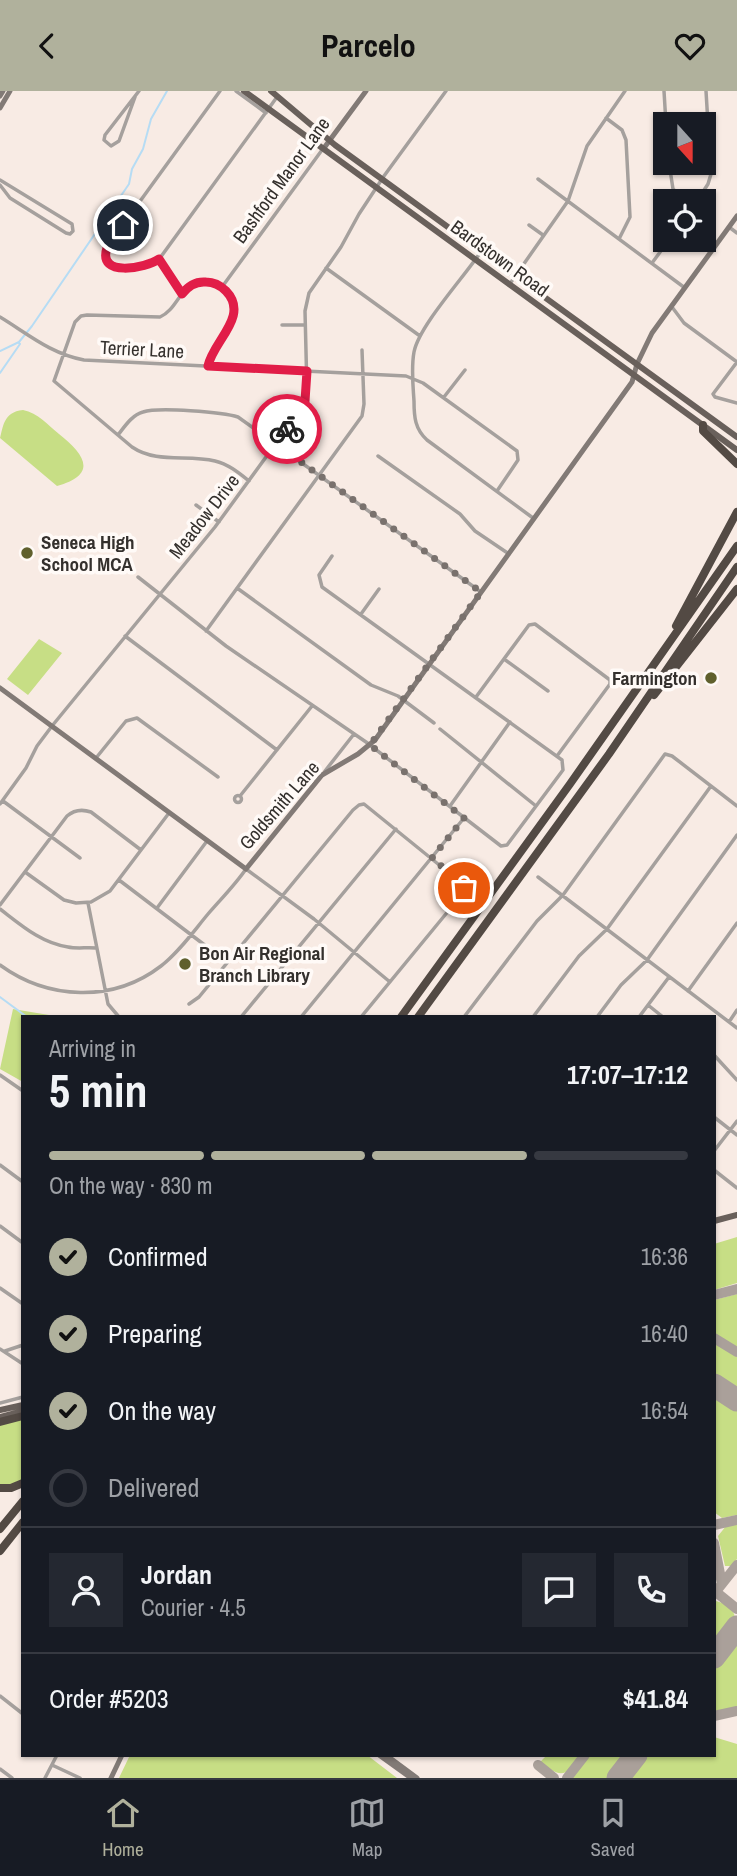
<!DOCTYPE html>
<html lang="en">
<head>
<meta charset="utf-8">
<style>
	:root { --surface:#171b24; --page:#242831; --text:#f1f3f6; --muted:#9ea1a6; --line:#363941; --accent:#b0b19c }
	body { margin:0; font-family:"Archivo Narrow",sans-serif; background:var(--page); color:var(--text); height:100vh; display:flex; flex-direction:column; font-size:26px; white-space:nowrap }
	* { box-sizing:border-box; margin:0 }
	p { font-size:23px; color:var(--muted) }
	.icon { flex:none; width:38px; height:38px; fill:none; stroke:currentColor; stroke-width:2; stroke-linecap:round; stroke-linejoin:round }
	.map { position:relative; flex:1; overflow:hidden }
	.panel { position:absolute; left:21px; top:924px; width:695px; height:742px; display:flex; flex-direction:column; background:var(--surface); border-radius:0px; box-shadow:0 2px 5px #0004 }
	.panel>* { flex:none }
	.needle { width:46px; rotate:159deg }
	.buttons { position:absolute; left:653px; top:21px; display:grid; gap:14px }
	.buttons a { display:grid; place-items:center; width:63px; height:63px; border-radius:0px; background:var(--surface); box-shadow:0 2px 5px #0004; font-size:35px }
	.pin { position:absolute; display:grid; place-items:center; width:60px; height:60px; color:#fff; margin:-30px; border:4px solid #fff; border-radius:50%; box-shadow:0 2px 7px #0007 }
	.courier { position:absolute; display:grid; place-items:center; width:70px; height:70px; margin:-35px; border:5px solid #e11d48; border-radius:50%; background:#fff; color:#222; box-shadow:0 2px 9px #0007 }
	.overview em { font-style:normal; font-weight:800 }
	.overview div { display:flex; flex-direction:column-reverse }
	.overview { display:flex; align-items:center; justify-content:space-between; height:119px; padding:0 28px }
	h1 { font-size:46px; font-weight:800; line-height:52px }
	.bar { display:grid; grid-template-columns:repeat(4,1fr); gap:10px 7px; align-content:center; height:84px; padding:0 28px }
	.bar i { height:9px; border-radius:5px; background:var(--line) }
	.bar .active { background:var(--accent) }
	.bar p { grid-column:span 4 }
	.line { display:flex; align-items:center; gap:18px; padding:0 28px; border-top:2px solid var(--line) }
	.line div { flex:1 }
	.round { display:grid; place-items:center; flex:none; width:74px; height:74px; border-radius:0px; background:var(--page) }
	ol { padding:0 28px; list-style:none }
	li { display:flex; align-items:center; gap:21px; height:77px }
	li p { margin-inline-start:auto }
	li .icon { padding:7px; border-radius:50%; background:var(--accent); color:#111; stroke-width:4 }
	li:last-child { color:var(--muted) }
	li i { width:38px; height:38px; border:4px solid var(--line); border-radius:50% }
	header { display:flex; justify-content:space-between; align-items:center; height:91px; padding:0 28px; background:var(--accent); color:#111; font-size:32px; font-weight:800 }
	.tabs { display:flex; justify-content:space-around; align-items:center; height:98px; border-top:2px solid var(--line); background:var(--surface); font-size:19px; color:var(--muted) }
	.tabs a { display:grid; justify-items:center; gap:4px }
	.tabs .active { color:var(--accent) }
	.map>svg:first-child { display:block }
	.green { fill:#c7de85 }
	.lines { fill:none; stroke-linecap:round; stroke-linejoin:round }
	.stream { stroke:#b6dcf4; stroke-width:2 }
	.taxiway { stroke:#aaa09a; stroke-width:10 }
	.runway { stroke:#aaa09a; stroke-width:23 }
	.street { stroke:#a5a09d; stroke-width:3.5 }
	.secondary { stroke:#827a76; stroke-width:5 }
	.primary { stroke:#69605b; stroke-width:6 }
	.highway { stroke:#534a44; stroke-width:8 }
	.done { stroke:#79716d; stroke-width:7; stroke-dasharray:0 12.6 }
	.route { stroke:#e11d48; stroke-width:9 }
	.poi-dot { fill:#60602d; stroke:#fffaf7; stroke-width:2.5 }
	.labels { text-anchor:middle; stroke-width:7; stroke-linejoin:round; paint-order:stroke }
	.street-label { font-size:19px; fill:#34302d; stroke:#fffaf7 }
	.poi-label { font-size:19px; font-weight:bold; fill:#34302d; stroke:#fffaf7; text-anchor:start }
</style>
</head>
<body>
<header><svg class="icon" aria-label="back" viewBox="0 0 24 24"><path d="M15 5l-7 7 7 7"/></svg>Parcelo<svg class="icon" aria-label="heart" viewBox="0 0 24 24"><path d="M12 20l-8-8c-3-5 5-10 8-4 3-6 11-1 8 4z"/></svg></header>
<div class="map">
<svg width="737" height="1687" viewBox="0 0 737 1687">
	<rect width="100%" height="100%" fill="#f8ebe4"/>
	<path class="green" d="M23,319C38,322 48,334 59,343C83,362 100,383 57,395L0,347C3,337 3,321 23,319Z
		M39,548L62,562L28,604L7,588Z
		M13,918L61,926H23V991L0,978Z
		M737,1146V1192L714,1199V1153Z
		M737,1203V1259L714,1244V1209Z
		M714,1251L737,1266V1300L714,1285Z
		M714,1300L737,1315V1424L722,1427L714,1421Z
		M23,1327V1389L17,1393L0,1395V1333Z
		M737,1433V1468L731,1475H725L718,1445L726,1435Z
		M716,1510C725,1512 733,1517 735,1526L732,1535L714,1557V1511Z
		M737,1548V1616L714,1621V1577Z
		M714,1646L737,1653V1687H626L644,1664H714Z
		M130,1664H367L397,1687H119Z
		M547,1664H580C567,1687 560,1687 540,1671Z
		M589,1664H629L611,1687H571Z"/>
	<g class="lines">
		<path class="stream" d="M0,260L19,251L32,235L129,93L132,78L143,58L151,28L167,0
			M0,282L20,253L19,252
			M0,906L27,926"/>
		<path class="taxiway" d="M714,1204L737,1198
			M714,1247L737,1261
			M714,1434L737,1429
			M714,1452L722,1493
			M716,1501L737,1518
			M714,1503L737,1474
			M714,1625L737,1620
			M538,1674L554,1687
			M567,1687L585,1664"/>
		<path class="runway" d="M714,1294L737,1309
			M714,1566L737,1536
			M618,1687L636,1664"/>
		<path class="street" d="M220,0L109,153L107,164C116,186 145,179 160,167L277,6
			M236,0L266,22
			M664,0L666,33
			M135,6L119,50L111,55L104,49L105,44L139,0
			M606,27L622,39L626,49L630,126L619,148
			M669,72L673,98L688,110
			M538,88L685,197
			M0,89L72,133L73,140L70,143L66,142L10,107L0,94
			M697,110L708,93L711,83L706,0
			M529,134L543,144
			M729,136L737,142
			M480,162C464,186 419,235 414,261C411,277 413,294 414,310C414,326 415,338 427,349L533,427
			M159,168L182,203
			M652,172L669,149
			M326,177L420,245
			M509,194L568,110L587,55L625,0
			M222,196L322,59
			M672,216L684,232L737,271L713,303L715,306L737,312
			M0,226C28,243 51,263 84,269L406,285L423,292L517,360L518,369L497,400
			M282,234H305
			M208,275C212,250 255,217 220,195C213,190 203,189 194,193C179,199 176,219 160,226L87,224L81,225L75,231L54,290L132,356C157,373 187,363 215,370C228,373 239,382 249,390
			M444,306L465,279
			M118,344C125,335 132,324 143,321C158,316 223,321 238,326L481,501
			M378,365L460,423L475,440L509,463
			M196,414L219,431
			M138,486L226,555L366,651L501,755L507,754L563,679L562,669L322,496L319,484L332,465
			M237,497L371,594L398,605L434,632
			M361,523L379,498
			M206,540L362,325L364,313L362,259
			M125,545L277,659
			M504,568L548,600
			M476,606L529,534L535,533L610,589V593L557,665
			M440,638L536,715
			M96,667L126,630L137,627L218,686
			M325,680L354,643
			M234.5 708a3.5 3.5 0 1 1 7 0a3.5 3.5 0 1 1-7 0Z
			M240,705L312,615
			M3,710L80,767
			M0,713L26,677L37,655L52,635L215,436L301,318L307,301L305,220L309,202L341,156L359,123L384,85L446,0
			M450,715L510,631
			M25,781L64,809L76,812L91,811L110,800L169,722
			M538,786L737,937
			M119,789L227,871
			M88,812L108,913L119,926
			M0,814L67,725C74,719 82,718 91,721L141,759
			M157,817L207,750
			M0,818C21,834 41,852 68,856C77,858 87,856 96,857
			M0,874C48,909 113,912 161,875C179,861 193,841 208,823C221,808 235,794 246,778L314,828L390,891
			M688,900L737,832
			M189,913L199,906L353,719L359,714L364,713L459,790L464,797L459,807L361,926
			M648,914L663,926
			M241,926L396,738
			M301,926L464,727
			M464,926L537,830L563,804L665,663L672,665L737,715
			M533,926L579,865L607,838L711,695
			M597,926L621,894L647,869L737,744
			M639,926L669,886
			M729,931L737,919
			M714,964L737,989
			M0,984L23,1000
			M714,1026L737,1044
			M714,1060L737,1030
			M0,1074L23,1091
			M714,1079L737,1097
			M0,1135L23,1152
			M0,1197L23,1213
			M0,1258L23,1273
			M5,1260L23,1254
			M0,1312L23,1306
			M0,1605L23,1623
			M52,1674L80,1687
			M0,1678L12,1687
			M45,1687L57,1664"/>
		<path class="secondary" d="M0,5L3,0
			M0,17L10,0
			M324,57L366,0
			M0,597L246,778L322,684L358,663L375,649L632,291L637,273L652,242L737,125
			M379,1664L411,1687
			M386,1664L417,1687
			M111,1687L122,1664"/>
		<path class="primary" d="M244,0L737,359
			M271,0L335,54L737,346
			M714,1130L737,1124
			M0,1319L23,1314
			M0,1326L23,1320"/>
		<path class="highway" d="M703,334V340L737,373
			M676,535L737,421
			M654,604L737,498
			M401,926L570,693L737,455
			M418,926L609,663L737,476
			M0,1331L23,1325
			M0,1397H11L23,1392
			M0,1438L23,1410
			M0,1460L23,1431"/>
	</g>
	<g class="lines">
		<path class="done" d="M287,338L276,353L481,501L370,654L464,727L432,767L459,790L464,797"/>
		<path class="route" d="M123,134C118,140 110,149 107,157C97,187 146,177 159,168L182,203C188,195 195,190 206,191C214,191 220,194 226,200C250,225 213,250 208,275L307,280L305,310L287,338"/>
	</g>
	<g class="poi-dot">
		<circle cx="27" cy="462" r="7"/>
		<circle cx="711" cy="587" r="7"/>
		<circle cx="185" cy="873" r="7"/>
	</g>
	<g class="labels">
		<g class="street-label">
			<text transform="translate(281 89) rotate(-54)" y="7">Bashford Manor Lane</text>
			<text transform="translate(500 167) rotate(36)" y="7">Bardstown Road</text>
			<text transform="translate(142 258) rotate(3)" y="7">Terrier Lane</text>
			<text transform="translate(204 425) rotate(-52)" y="7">Meadow Drive</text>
			<text transform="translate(279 714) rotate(-49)" y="7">Goldsmith Lane</text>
		</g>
		<g class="poi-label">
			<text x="41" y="458">Seneca High<tspan x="41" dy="22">School MCA</tspan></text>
			<text x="697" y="594" text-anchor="end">Farmington</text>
			<text x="199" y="869">Bon Air Regional<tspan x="199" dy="22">Branch Library</tspan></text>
		</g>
	</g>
</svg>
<div class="buttons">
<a><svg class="needle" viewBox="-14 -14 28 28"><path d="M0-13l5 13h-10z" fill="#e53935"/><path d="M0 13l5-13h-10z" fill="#9ea1a6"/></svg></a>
<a><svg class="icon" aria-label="locate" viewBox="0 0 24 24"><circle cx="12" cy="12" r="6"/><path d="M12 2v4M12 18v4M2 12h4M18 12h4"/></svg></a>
</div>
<div class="pin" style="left:464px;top:797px;background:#ea580c"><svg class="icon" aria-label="bag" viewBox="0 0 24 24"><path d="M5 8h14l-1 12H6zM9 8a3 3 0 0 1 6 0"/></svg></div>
<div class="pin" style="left:123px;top:134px;background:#1f2937"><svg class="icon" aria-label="home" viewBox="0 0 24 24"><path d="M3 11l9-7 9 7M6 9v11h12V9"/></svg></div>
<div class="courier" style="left:287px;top:338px"><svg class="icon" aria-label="bike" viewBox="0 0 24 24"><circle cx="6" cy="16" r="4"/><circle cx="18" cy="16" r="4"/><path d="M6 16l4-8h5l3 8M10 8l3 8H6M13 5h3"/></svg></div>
<section class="panel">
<div class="overview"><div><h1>5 min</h1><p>Arriving in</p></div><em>17:07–17:12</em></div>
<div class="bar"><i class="active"></i><i class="active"></i><i class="active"></i><i></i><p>On the way · 830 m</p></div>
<ol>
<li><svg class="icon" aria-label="check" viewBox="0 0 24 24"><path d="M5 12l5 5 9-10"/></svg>Confirmed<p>16:36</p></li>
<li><svg class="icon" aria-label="check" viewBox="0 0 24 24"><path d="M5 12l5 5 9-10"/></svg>Preparing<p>16:40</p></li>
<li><svg class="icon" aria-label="check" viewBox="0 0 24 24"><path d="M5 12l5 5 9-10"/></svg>On the way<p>16:54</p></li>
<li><i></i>Delivered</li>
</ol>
<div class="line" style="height:126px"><a class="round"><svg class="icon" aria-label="person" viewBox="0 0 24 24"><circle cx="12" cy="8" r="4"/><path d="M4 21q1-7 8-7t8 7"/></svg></a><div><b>Jordan</b><p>Courier · 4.5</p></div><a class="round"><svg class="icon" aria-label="chat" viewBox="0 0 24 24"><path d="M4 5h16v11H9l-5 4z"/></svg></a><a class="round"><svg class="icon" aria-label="phone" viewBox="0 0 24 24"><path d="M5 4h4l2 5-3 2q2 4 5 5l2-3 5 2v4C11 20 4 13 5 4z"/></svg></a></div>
<div class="line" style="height:91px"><div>Order #5203</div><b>$41.84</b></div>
</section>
</div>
<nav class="tabs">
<a class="active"><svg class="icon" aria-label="home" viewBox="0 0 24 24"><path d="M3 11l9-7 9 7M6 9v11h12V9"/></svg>Home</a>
<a><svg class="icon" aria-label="map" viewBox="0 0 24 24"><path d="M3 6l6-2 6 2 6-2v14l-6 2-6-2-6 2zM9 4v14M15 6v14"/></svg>Map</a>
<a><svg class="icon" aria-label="saved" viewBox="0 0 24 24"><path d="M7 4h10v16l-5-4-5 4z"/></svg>Saved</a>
</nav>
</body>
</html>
